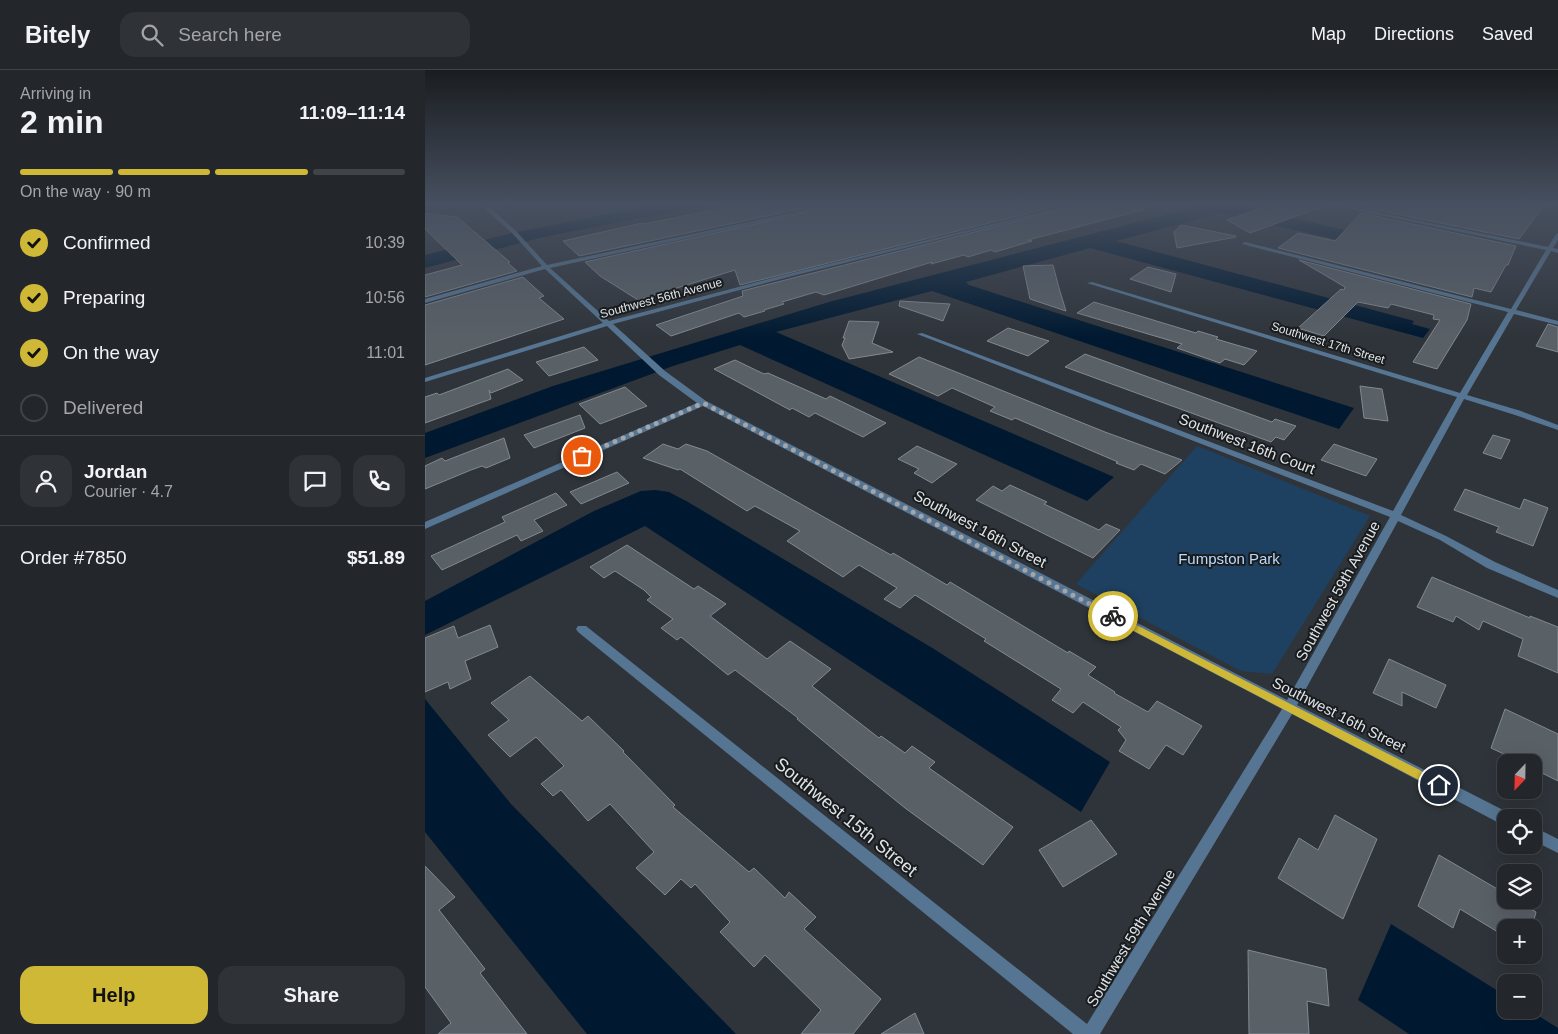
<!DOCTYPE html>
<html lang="en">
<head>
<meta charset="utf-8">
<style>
	:root { --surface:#23272c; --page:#2f3338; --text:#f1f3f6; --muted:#a3a5a9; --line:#404448; --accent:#d0b837 }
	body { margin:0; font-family:Arial,sans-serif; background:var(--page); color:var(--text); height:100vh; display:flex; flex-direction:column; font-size:19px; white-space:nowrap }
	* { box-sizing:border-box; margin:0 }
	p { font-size:16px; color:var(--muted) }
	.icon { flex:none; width:28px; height:28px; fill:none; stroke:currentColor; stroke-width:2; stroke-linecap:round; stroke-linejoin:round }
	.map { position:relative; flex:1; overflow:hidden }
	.details { display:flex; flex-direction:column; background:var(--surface); width:425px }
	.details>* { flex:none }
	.needle { width:32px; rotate:202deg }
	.tools { position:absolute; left:1072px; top:684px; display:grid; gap:10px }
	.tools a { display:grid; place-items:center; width:45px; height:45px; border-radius:10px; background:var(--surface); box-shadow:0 5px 20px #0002,0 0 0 1px var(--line); font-size:25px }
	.pin { position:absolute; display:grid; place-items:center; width:42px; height:42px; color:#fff; margin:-21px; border:2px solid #fff; border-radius:50%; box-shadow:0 1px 5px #0007 }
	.courier { position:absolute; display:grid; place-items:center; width:50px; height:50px; margin:-25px; border:4px solid #d0b837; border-radius:50%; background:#fff; color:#222; box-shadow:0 1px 6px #0007 }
	.overview em { font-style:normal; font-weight:800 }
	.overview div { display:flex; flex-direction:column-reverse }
	.overview { display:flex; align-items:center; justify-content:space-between; height:85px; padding:0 20px }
	h1 { font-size:32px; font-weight:800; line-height:38px }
	.bar { display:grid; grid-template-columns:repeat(4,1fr); gap:8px 5px; align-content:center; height:60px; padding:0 20px }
	.bar i { height:6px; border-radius:4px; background:var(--line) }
	.bar .active { background:var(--accent) }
	.bar p { grid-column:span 4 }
	.line { display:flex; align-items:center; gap:12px; padding:0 20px; border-top:1px solid var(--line) }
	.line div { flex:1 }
	.round { display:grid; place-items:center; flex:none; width:52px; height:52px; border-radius:15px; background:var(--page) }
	ol { padding:0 20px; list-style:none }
	li { display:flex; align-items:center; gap:15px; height:55px }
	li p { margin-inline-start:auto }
	li .icon { padding:5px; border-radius:50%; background:var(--accent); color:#111; stroke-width:4 }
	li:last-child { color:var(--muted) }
	li i { width:28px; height:28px; border:2px solid var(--line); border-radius:50% }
	.button { display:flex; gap:10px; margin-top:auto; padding:10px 20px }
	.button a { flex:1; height:58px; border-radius:15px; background:var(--accent); color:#111; font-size:20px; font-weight:800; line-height:58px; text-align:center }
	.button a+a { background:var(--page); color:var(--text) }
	header { display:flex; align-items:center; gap:30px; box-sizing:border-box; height:70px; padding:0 25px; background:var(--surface); border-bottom:1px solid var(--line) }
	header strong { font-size:24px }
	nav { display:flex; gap:28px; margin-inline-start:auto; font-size:18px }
	.search { width:350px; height:45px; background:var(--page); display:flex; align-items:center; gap:12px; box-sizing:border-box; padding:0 18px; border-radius:15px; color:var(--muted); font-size:19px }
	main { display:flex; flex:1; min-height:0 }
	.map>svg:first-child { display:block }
	.green { fill:#1e4161 }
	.water { fill:#001930 }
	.building { fill:#596066; stroke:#828990 }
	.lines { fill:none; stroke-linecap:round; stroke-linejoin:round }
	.minor { fill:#567592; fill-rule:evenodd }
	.route { fill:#d0b837 }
	.done { stroke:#a2a6aa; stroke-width:5; stroke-dasharray:0 9 }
	.labels { text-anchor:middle; stroke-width:4; stroke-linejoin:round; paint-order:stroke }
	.far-street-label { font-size:12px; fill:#e0e4e7; stroke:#191c1e }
	.street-label { font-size:15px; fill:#e0e4e7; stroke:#191c1e }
	.park-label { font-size:15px; fill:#b8dbfd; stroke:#191c1e }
	.near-street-label { font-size:18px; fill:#e0e4e7; stroke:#191c1e }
</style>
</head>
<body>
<header>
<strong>Bitely</strong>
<div class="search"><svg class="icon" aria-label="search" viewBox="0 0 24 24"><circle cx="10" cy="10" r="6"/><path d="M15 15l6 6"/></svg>Search here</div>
<nav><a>Map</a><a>Directions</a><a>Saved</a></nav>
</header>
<main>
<section class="details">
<div class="overview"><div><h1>2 min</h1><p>Arriving in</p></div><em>11:09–11:14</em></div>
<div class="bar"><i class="active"></i><i class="active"></i><i class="active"></i><i></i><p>On the way · 90 m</p></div>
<ol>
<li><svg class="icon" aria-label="check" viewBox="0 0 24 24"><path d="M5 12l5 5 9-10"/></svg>Confirmed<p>10:39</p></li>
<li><svg class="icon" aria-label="check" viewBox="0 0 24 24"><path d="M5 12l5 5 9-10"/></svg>Preparing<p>10:56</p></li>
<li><svg class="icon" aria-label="check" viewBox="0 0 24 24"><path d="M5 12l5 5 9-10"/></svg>On the way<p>11:01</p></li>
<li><i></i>Delivered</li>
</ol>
<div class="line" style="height:90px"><a class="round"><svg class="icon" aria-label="person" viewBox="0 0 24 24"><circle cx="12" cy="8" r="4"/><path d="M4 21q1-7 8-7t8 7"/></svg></a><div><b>Jordan</b><p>Courier · 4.7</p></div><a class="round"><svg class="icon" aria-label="chat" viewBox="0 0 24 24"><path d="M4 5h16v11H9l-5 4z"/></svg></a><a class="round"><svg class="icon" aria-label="phone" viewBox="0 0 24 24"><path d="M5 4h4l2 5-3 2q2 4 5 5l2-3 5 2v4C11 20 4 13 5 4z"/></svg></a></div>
<div class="line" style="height:65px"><div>Order #7850</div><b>$51.89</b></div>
<div class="button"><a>Help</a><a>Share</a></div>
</section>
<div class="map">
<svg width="1133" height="964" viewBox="0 0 1133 964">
	<rect width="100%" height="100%" fill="#2f343a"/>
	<path class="green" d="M772,376L945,446L847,604L816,601L651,514Z"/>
	<path class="water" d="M234,134H286L114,168L0,198V185L87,163Z
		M782,134H826L818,137L1039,187L1031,197L796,143L691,171L989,251L987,254L1005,259L998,268L665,178L541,212L544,215L929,338L914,359L507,221L351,262L689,407L662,431L315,275L248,296L0,388V363L128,316L404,232Z
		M230,420L244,422L263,432L509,579L685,692L656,742L220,456L0,565V531L169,441L216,421Z
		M0,629L86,734L311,964H162L0,762Z
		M966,854L1081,926V940H1104L1133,958V964H984L933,930Z"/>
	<path class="building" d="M318,134H399L154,186L138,171L217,153L219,154Z
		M420,134H641L315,215L310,200L213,230L175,206L160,192Z
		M660,134H720L721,139L603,170L607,171L570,182L566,180L543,187L539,185L506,194L507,192L399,225L391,222L357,232L359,234L339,240L340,241L319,247L314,243L246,266L231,255L318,226L317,221Z
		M848,134H898L899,136L825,163L802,150Z
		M945,134H984L1008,139V134H1120L1094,169L941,138Z
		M0,143L32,147L85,192L83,193L92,201L0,227V205L37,195L0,159Z
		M936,143L1091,176L1083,195H1081L1066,222L1049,218L1047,227L853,178L873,163L910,171Z
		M756,155L811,166V167L752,178L749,162Z
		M874,190L1046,234L1042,250L1012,299L988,292L1015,250L1008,249L1009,245L966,234L963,238L933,232L899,266L873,258L916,219L919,220L920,217Z
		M628,195L634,218L641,241L605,229L598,196Z
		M723,197L751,204L746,222L705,209Z
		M98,207L119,226L114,228L139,249L0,295V235Z
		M475,231L525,234L518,251L474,236Z
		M669,232L771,263L773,261L793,267L791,269L832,281L819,295L800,289L795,293L752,278L757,274L652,243Z
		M424,251L454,252L447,273L468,282L424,289L417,275L420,268H418Z
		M1123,254L1133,257V282L1111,276Z
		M583,258L624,271L603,286L562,271Z
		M159,277L173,290L124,306L111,292Z
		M660,284L847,352L850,349L871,356L859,370L851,367L846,372L640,297Z
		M494,287L680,362L757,390L740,404L716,394L709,400L691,393L693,392L590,348L587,350L565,341L570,337L527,318L513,326L464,304Z
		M310,290L339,304L343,303L401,329L405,326L461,353L438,367L390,343L384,347L367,338L365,340L289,299Z
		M83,299L98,310L66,323L64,320L66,329L0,353V327L12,323L14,325Z
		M935,316L957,319L963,351L939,348Z
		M200,317L222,336L175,354L154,334Z
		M155,345L160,358L109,378L99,365Z
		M1068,365L1085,370L1076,389L1058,383Z
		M79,368L85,388L61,398L57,396L46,400L0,419V396L17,388L20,391Z
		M238,374L253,379L261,374L282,381L466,485L468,483L522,515L525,512L643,583L644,581L671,597L663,605L690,622L689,623L723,642L732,631L777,656L758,685L741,675L724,699L694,681L701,670L693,660L696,657L658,632L648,643L627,630L636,619L559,571L561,569L490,525L475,538L459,529L472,518L434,495L418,507L362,471L375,461L330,436L322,441L255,399L253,400L218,388Z
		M909,374L952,389L941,406L896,390Z
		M492,376L532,394L507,413L489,403L494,399L473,389Z
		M192,402L204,413L156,434L145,422Z
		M585,415L622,432L619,434L674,460L681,454L695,460L668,488L551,430L568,416L577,421Z
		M1040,419L1095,439L1099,429L1123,438L1108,476L1071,462L1074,457L1029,440Z
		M131,423L142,435L109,450L118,461L96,471L92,465L17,500L6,486L80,452L77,447Z
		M202,475L269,519L273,516L301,534L285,546L342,589L365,571L406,599L387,616L454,668L456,666L480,683L487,676L510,692L504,698L588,757L558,795L480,738L426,694L372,649L373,648L310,600L303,605L256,567L252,570L236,558L248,549L222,530L226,527L219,520L190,501L179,508L165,497Z
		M1007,507L1105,548V546L1133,557V603L1093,586L1098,569L1058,551L1054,560L1031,546L1028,552L992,537Z
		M65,555L73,577L40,591L46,609L25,619L23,612L0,622V568L29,556L33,568Z
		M964,589L1021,615L1011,638L977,622V636L948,623Z
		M105,606L157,651L163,646L199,681L198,682L250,735L248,737L324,802L329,798L360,828L364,822L391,847L379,859L456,929L428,964H376L396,940L340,885L329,897L295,862L305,852L270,814L266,818L256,809L240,825L211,798L229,782L185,734L163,751L136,720L128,726L116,714L139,696L111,667L85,687L63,665L84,650L66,633Z
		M1080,639L1133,664V711L1109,699V692H1096L1066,678Z
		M910,745L952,769L918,849L853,808L874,768L893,780Z
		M666,750L692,784L638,817L614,780Z
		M1014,785L1081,824V830H1091L1111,842L1107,858H1081V867L1035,839L1028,858L993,836Z
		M0,796L30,827L14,840L60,899L55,903L102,964H13L26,953L0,917Z
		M823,880L901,899L904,936L882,931L884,964H824Z
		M490,943L499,964H456Z"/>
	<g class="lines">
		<path class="minor" d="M55,134H61L91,161L122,195L408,134H418L125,198L184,251L367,203L649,134H658L371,205L188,254L240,301L281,331L862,630L965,447L492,264L497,263L968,441L1032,327L662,213L667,212L1035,323L1083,242L817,174L820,172L1086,239L1121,180L902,134H912L1123,177L1131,164L1133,163V170L1128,178L1133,179V183L1126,181L1091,240L1133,251V255L1089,244L1042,325L1096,341L1133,355V360L1090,345L1039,329L976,445L1021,466L1070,492L1133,520V528L1062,498L1015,470L973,451L872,635L1086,744L1087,748H1081V755L1076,754L867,644L675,964H648L153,562L151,559L153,556H161L662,954L857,639L278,336L0,459V452L272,333L234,305L182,256L0,312V308L178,253L120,199L0,233V229L117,196L87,163Z
			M1109,757L1133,769V783L1109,771Z"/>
	</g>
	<linearGradient id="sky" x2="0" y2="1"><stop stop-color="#1a1d20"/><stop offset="0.5" stop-color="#475060"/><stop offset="1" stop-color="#475060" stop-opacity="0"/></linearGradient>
	<rect width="1133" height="269" fill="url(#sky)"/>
	<path class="route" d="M688,543L1018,712L1020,715L1018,719H1011L684,548L683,546Z"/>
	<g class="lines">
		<path class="done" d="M157,386L278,333L688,546"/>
	</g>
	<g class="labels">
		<g class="far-street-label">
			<text transform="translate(236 228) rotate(-15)" y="4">Southwest 56th Avenue</text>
			<text transform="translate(903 273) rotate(17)" y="4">Southwest 17th Street</text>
		</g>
		<g class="street-label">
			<text transform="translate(822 374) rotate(21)" y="5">Southwest 16th Court</text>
			<text transform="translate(555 459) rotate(28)" y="5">Southwest 16th Street</text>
			<text transform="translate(913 521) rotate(-61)" y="5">Southwest 59th Avenue</text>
			<text transform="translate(914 645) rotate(27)" y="5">Southwest 16th Street</text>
			<text transform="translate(706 868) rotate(-59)" y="5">Southwest 59th Avenue</text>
		</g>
		<g class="park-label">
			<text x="804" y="494">Fumpston Park</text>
		</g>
		<g class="near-street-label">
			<text transform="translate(421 747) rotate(39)" y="6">Southwest 15th Street</text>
		</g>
	</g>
</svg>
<div class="tools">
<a><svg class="needle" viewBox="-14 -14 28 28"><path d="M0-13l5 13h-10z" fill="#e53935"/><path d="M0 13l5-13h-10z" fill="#a3a5a9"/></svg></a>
<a><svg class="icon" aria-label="locate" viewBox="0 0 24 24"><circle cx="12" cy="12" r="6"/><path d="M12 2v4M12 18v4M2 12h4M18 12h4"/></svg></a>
<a><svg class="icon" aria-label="layers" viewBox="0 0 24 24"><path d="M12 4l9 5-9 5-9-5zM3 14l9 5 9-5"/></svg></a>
<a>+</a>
<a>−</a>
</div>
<div class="pin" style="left:157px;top:386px;background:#ea580c"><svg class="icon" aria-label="bag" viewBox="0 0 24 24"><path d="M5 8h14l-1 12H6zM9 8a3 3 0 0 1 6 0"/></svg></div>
<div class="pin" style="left:1014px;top:715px;background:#1f2937"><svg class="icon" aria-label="home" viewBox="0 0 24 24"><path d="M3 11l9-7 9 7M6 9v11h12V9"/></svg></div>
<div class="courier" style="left:688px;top:546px"><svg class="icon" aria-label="bike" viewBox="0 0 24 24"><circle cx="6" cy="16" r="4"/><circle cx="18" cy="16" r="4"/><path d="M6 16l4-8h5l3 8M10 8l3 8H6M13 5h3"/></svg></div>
</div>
</main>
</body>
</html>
